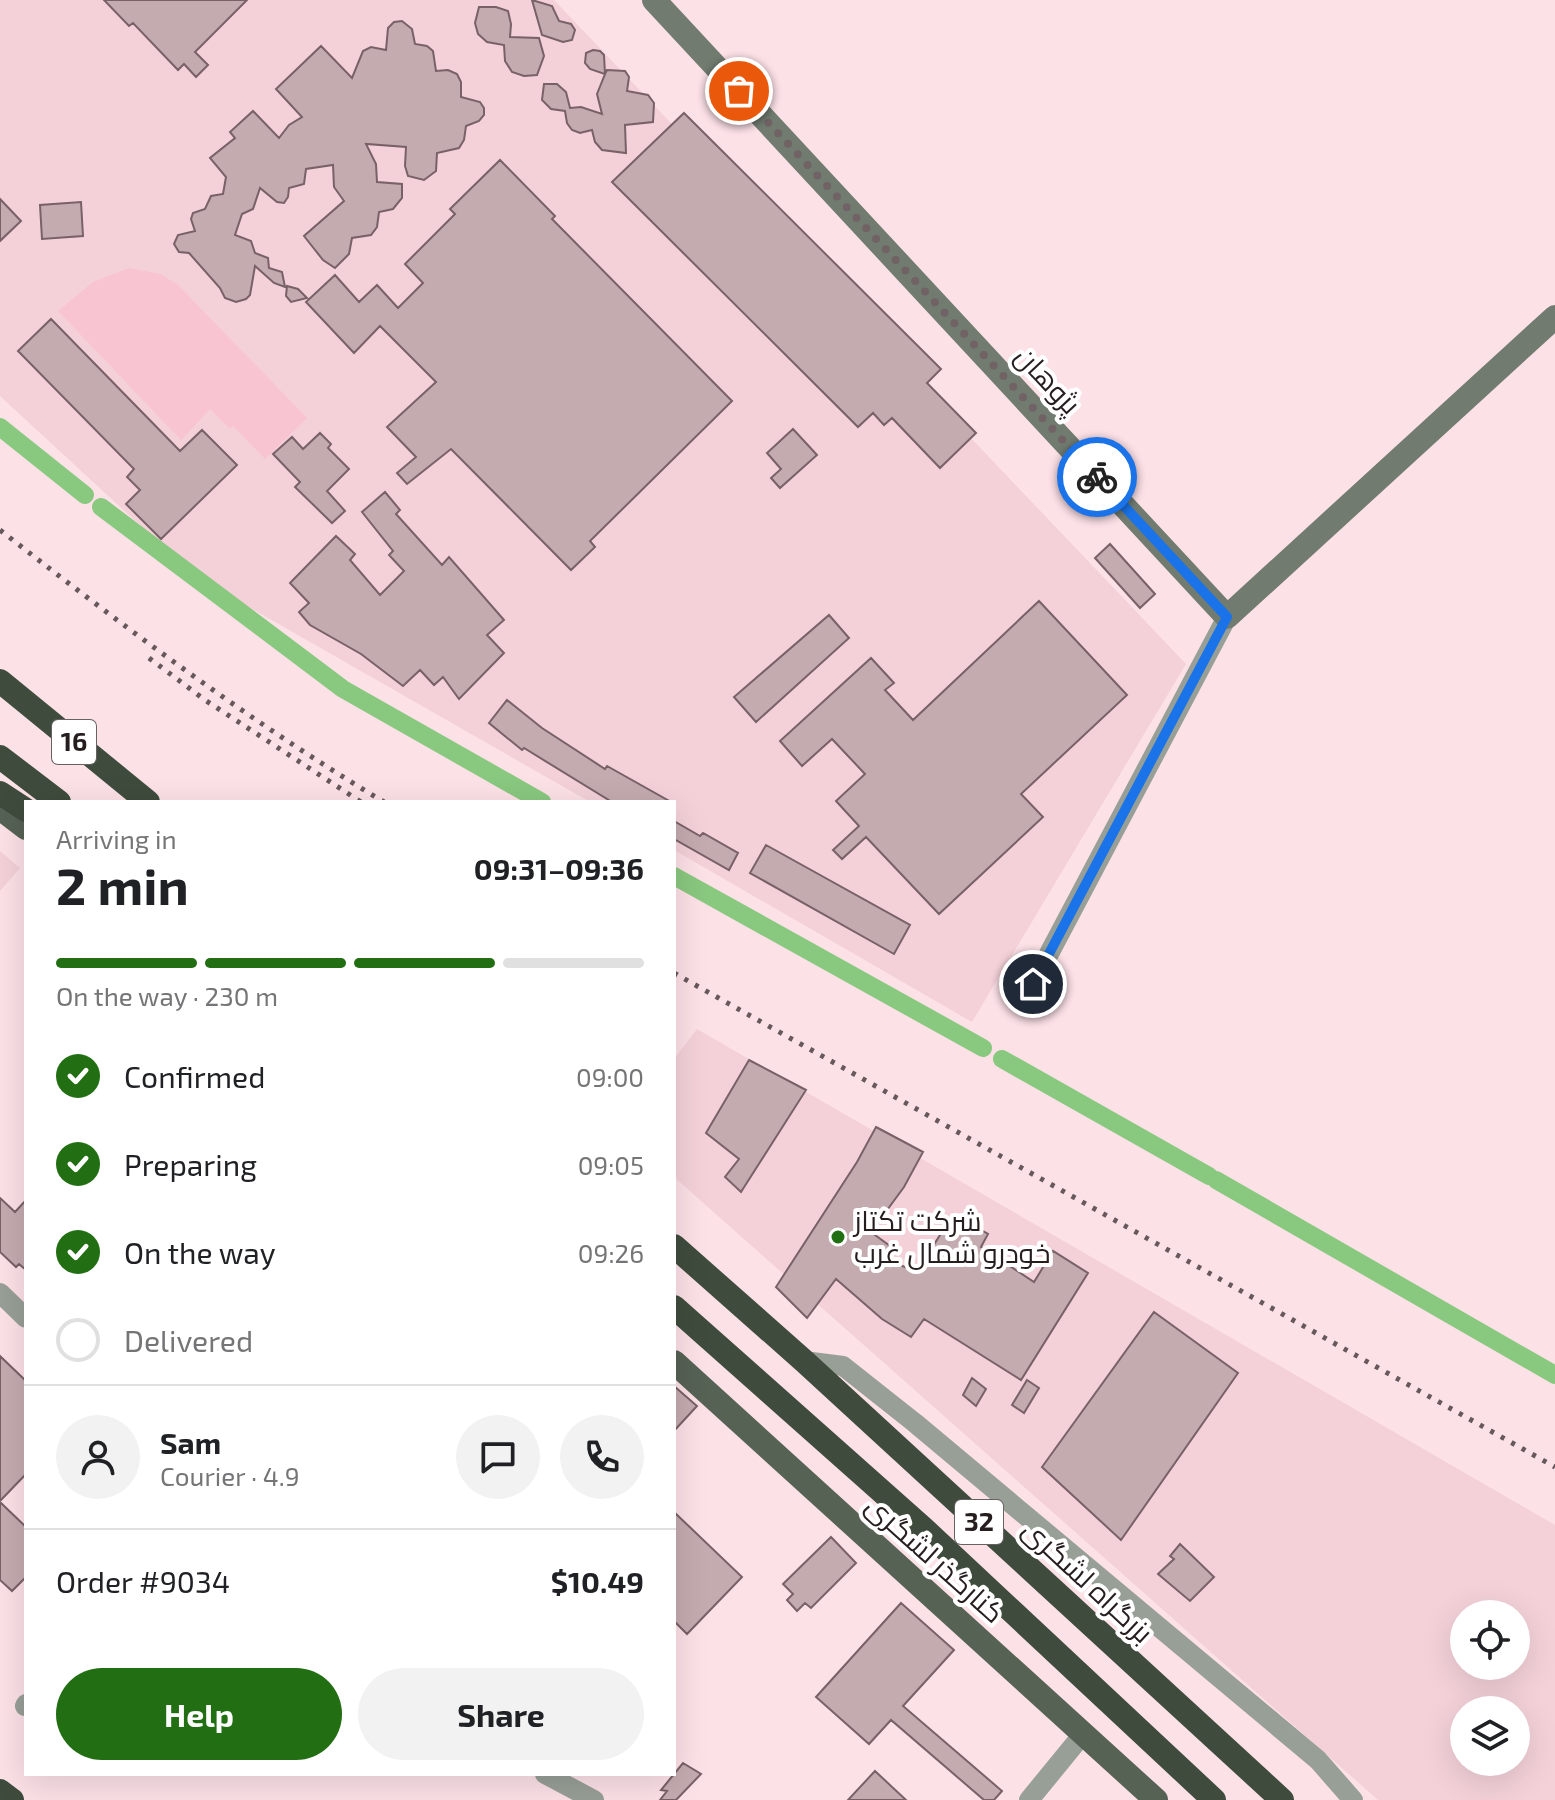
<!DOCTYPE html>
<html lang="en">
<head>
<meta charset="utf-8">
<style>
	:root { --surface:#fff; --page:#f2f2f2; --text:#202124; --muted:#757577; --line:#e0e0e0; --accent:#226f13 }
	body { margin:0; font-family:"Exo 2",Cairo,sans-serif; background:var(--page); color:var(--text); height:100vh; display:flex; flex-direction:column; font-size:30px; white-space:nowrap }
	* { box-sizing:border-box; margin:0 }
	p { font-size:26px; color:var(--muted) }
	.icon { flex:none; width:44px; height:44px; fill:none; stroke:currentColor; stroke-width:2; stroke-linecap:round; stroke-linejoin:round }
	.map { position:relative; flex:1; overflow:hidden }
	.panel { position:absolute; left:24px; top:800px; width:652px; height:976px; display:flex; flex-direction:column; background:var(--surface); border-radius:0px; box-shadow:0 8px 32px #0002 }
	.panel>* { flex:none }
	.fabs { position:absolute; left:1450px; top:1600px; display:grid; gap:16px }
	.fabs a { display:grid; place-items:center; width:80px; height:80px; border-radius:50%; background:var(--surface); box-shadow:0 8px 32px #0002; font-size:40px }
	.pin { position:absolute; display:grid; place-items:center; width:68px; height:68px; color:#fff; margin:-34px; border:4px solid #fff; border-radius:50%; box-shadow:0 2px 8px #0007 }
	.courier { position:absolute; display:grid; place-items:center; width:80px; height:80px; margin:-40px; border:6px solid #1a73e8; border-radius:50%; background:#fff; color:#222; box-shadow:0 2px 10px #0007 }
	.overview em { font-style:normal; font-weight:700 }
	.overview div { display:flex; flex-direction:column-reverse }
	.overview { display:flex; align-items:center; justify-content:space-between; height:136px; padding:0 32px }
	h1 { font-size:52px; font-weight:700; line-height:60px }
	.bar { display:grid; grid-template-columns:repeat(4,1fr); gap:12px 8px; align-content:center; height:96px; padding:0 32px }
	.bar i { height:10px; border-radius:6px; background:var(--line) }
	.bar .current { background:var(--accent) }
	.bar p { grid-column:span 4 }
	.line { display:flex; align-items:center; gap:20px; padding:0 32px; border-top:2px solid var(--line) }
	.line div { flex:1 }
	.round { display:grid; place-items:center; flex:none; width:84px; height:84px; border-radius:42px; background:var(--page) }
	ol { padding:0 32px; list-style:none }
	li { display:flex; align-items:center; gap:24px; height:88px }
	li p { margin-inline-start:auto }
	li .icon { padding:8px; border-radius:50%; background:var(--accent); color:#fff; stroke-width:4 }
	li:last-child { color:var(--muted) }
	li i { width:44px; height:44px; border:4px solid var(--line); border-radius:50% }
	.cta { display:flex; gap:16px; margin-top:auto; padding:16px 32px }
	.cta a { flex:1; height:92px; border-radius:48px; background:var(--accent); color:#fff; font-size:32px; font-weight:700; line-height:92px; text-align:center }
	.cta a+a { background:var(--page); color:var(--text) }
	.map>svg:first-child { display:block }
	.built { fill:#f4d1d9; fill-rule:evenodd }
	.green { fill:#f9c4d1 }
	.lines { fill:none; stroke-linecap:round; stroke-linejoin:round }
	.canal { stroke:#89c87f; stroke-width:18 }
	.building { fill:#c4abb0; stroke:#786167; stroke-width:2 }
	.street { stroke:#989f97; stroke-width:20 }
	.secondary { stroke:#717b70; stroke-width:24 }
	.primary { stroke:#566254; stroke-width:24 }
	.highway { stroke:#3f4c3d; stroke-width:24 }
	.rail { stroke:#66585b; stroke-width:5; stroke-dasharray:4 8; stroke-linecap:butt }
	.done { stroke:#716265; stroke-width:8; stroke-dasharray:0 14.4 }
	.route { stroke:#1a73e8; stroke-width:10 }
	.poi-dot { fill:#226f13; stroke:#fff; stroke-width:3 }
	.labels { text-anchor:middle; stroke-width:8; stroke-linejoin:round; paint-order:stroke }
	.shield { fill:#fff; stroke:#676162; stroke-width:2 }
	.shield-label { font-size:26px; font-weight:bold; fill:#261d1f }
	.street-label { font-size:28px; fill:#261d1f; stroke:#fff }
	.poi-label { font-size:28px; fill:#261d1f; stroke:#fff; text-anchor:start }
</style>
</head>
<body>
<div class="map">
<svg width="1555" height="1800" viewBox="0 0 1555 1800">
	<rect width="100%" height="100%" fill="#fce1e7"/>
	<path class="built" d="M0,0H554L1186,664L972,1022L674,850V802H590L196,577L0,396Z
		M0,851L20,868L0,891Z
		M697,1029L1555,1525V1800H1378L674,1177V1059ZM1464,1614H1516V1666H1464ZM1464,1710H1516V1762H1464Z"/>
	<path class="green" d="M129,268L160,274L177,284L307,418L265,459L233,426L230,429L210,409L181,440L58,311L93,282Z"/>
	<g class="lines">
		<path class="canal" d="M0,427L85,495
			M101,507L343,689L542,802
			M674,876L983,1048
			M1002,1059L1209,1176
			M1216,1180L1555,1375"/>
	</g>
	<path class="building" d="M104,0H247L195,52L208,65L196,77L184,64L178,70L133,23L129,26Z
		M532,0L552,6L559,21L571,24L575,30L572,40L563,42L542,35Z
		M479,7H496L508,11L511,24L510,37L539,38L544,56L537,75L524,76L512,72L505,61L504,45L487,42L478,34L475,23Z
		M402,21L412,29L415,44L427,46L433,51L436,71L448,70L457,74L461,82V97L480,102L484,108V115L479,121L466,126L464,140L459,148L437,153L436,171L424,180L408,176L405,166L406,147L366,144L376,164L377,182L402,184V198L393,209L379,212L377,227L371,235L352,238L349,254L335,268L323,260L304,236L344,201L334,187L333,165L306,169L304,184L289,188L288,197L284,203L277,202L260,188L253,209L242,214L235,235L251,241L255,253L268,258L269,268L282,272L285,287L274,283L255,266L250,295L246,299L236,302L225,298L220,288L189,253L179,252L174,244L178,235L195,231L191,219L193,213L205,209L211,196L223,194L226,177L210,158L235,138L230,132L253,111L279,138L289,125L302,117L276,89L321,46L352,78L363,51L371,47L386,50L388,28L394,22Z
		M593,50L600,51L604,55L605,74L607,70L625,71L629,77L627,91L648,95L654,103L653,122L625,125L626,153L602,150L595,142L592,130L580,133L572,130L567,123L565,111L551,109L542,100L544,84H557L566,92L570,108L581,107L602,114L597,94L605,74L590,69L585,63L586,53Z
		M684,113L941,369L927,383L976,433L940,468L892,418L884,425L873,413L858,427L612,182Z
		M500,160L555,216L552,219L732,401L590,541L595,547L571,570L451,449L407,484L397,473L416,457L387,427L436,382L380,326L354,353L306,302L335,275L359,302L377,285L398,308L423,283L405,264L455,214L450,209Z
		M0,199L21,221L0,241Z
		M81,202L83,236L42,239L40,205Z
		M287,286L298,289L307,298L291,302L286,296Z
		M51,319L180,451L202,430L237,465L161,539L126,504L140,490L127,477L134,469L18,351Z
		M793,429L817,455L780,488L771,478L781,469L767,453Z
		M320,433L331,444L328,448L349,469L327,491L345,511L332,523L295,487L300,482L273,454L292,437L303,449Z
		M385,492L400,510L396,514L442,565L449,557L504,620L487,635L504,653L459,699L443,677L434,685L420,670L403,686L361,654L310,625L299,612L309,603L290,583L336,536L355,554L350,560L380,595L404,571L389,555L393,551L362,512Z
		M1110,544L1155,594L1140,608L1095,558Z
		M1039,601L1127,695L1021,794L1043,817L939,914L866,837L842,859L833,850L859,826L836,801L865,774L832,739L802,766L780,741L871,658L894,683L885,690L913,720Z
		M829,615L849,638L756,722L734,697Z
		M507,700L542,728L605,769L607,766L671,802H612L524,748L522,750L489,723Z
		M674,821L700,836L703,833L738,853L729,870L674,839Z
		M766,845L910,925L894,954L750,873Z
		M749,1060L806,1090L741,1192L725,1177L739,1159L706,1133Z
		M876,1127L923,1152L904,1187L871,1232L890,1246L883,1258L917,1272L953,1214L988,1234L981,1247L1034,1282L1053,1251L1088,1273L1021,1380L924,1319L911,1337L882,1319L836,1279L807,1318L776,1287L857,1162Z
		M0,1198L15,1212L26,1200V1270L19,1264L16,1267L0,1252Z
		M1154,1312L1238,1373L1121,1540L1042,1467Z
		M0,1356L26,1381V1474L0,1501Z
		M972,1378L986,1389L976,1406L963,1395Z
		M1027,1380L1039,1388L1024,1413L1012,1405Z
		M674,1386L697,1406L674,1431Z
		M0,1502L26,1527V1577L12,1591L0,1580Z
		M674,1512L742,1577L687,1634L674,1621Z
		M831,1537L856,1563L811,1608L805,1603L797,1611L787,1600L793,1594L783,1584Z
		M1180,1544L1214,1577L1190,1601L1158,1574L1174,1559L1170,1556Z
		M901,1603L954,1650L903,1706L1002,1791L994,1800H984L891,1720L869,1744L816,1697Z
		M683,1763L701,1774L676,1800H660L667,1791L661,1790Z
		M875,1771L906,1800H848Z"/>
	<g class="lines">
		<path class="street" d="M1033,984L1227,617
			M0,1293L26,1318
			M804,1361L843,1366L915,1423L1318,1760L1353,1800
			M25,1706L26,1704
			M545,1774L594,1800
			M1029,1800L1083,1734"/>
		<path class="secondary" d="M654,0L1227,617L1555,317"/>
		<path class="primary" d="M0,808L26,828
			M674,1362L1156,1800"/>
		<path class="highway" d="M0,681L148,802
			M0,757L59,802
			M0,793L26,810
			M674,1246L804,1361L1282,1800
			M674,1307L924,1529L1214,1800
			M0,1791L12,1800"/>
		<path class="rail" d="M0,530C124,627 249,721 384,802
			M149,658L205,700L361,802
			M674,973L1555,1467"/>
	</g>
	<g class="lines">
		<path class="done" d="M739,91L1097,477"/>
		<path class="route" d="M1033,984L1227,617L1097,477"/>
	</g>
	<circle class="poi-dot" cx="838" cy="1237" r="8"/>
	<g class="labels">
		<g class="shield">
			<rect x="52" y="720" width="44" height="44" rx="6"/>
			<rect x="955" y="1500" width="48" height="44" rx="6"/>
		</g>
		<g class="shield-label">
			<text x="74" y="751">16</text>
			<text x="979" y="1531">32</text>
		</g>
		<g class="street-label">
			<text transform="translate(1048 380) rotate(47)" y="10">پژوهان</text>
			<text transform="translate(935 1559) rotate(42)" y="10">کنارگذر لشگری</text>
			<text transform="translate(1088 1581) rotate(43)" y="10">بزرگراه لشگری</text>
		</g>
		<g class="poi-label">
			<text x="854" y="1231">شرکت تکتاز<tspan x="854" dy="32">خودرو شمال غرب</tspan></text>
		</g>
	</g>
</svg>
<div class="fabs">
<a><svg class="icon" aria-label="locate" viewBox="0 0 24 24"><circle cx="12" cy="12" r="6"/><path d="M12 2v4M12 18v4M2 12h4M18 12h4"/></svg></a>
<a><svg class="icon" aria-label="layers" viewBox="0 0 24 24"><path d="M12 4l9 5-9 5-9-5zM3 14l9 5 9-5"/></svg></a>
</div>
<div class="pin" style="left:739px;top:91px;background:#ea580c"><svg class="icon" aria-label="bag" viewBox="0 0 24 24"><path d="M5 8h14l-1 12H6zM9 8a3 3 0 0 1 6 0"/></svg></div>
<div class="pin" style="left:1033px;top:984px;background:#1f2937"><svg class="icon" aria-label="home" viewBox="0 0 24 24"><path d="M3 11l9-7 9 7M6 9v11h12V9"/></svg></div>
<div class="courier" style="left:1097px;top:477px"><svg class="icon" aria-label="bike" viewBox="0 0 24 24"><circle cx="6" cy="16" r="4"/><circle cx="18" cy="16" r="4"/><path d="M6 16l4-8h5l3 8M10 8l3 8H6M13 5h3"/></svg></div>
<section class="panel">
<div class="overview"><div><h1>2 min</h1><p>Arriving in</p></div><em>09:31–09:36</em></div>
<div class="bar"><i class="current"></i><i class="current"></i><i class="current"></i><i></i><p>On the way · 230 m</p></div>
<ol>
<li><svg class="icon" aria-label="check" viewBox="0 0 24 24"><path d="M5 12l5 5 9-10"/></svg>Confirmed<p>09:00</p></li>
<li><svg class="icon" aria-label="check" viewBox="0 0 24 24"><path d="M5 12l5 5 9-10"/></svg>Preparing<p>09:05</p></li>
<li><svg class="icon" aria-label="check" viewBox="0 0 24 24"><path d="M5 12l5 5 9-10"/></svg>On the way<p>09:26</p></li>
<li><i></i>Delivered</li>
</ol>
<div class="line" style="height:144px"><a class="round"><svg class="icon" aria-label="person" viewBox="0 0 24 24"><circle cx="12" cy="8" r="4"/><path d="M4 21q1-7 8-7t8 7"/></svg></a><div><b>Sam</b><p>Courier · 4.9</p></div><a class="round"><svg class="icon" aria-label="chat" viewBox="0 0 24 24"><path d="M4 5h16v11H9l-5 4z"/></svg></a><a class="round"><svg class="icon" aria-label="phone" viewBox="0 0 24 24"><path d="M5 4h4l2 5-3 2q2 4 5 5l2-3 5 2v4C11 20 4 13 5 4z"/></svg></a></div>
<div class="line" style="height:104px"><div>Order #9034</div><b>$10.49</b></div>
<div class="cta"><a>Help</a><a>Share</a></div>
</section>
</div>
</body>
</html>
